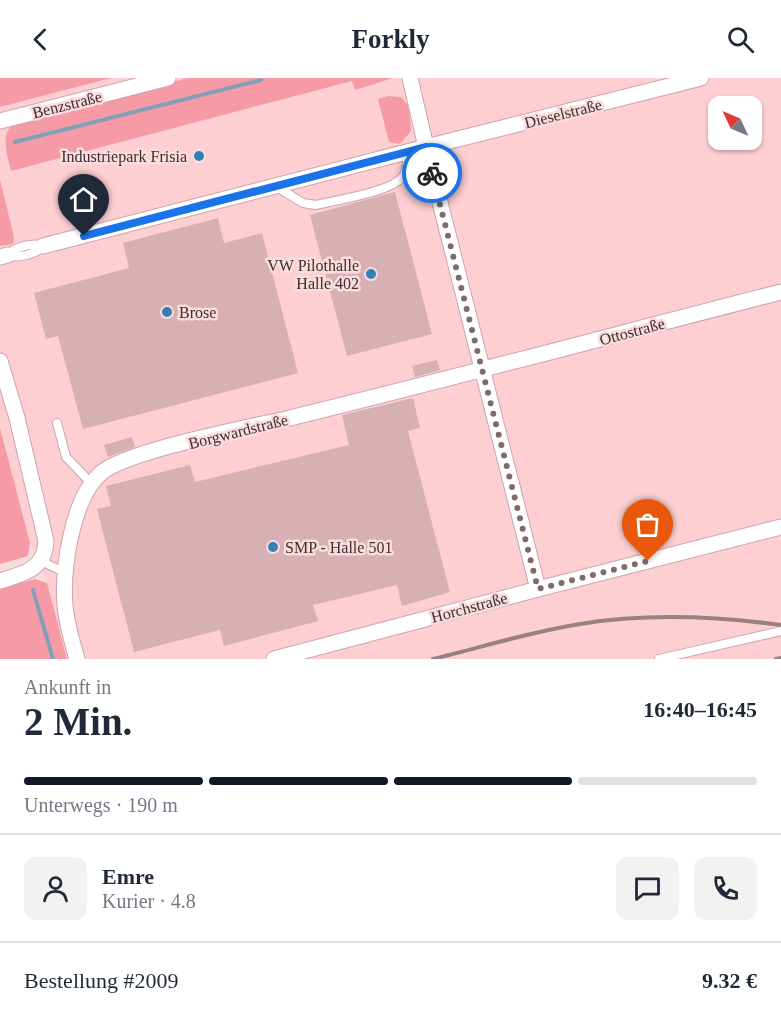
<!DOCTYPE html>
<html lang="de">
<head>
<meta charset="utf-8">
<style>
	:root { --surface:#fff; --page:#f2f2f3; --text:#1f2937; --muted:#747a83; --line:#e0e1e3; --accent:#111827 }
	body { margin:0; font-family:Georgia,serif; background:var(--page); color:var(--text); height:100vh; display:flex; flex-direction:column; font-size:22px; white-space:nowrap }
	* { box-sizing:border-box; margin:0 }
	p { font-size:20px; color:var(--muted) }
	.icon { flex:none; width:33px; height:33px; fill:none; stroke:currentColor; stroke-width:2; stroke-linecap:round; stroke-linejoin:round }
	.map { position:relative; height:581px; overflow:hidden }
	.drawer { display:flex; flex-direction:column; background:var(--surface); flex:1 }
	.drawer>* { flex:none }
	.needle { width:39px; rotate:314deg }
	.buttons { position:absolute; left:708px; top:18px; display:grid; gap:12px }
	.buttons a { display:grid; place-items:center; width:54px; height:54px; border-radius:12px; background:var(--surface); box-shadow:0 2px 4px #0004; font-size:30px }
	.pin { position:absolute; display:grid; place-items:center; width:51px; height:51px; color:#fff; margin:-62px -26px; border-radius:50% 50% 50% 0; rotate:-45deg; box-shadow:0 0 6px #0007 }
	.pin .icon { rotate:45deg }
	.courier { position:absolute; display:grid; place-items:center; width:60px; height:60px; margin:-30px; border:4px solid #1a73e8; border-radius:50%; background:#fff; color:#222; box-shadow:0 2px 8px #0007 }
	.headline em { font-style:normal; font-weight:600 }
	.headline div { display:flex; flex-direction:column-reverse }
	.headline { display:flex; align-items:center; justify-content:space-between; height:102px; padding:0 24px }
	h1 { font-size:39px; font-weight:600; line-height:45px }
	.bar { display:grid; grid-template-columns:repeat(4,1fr); gap:9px 6px; align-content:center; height:72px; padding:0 24px }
	.bar i { height:8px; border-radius:4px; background:var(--line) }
	.bar .selected { background:var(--accent) }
	.bar p { grid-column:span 4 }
	.line { display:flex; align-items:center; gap:15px; padding:0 24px; border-top:2px solid var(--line) }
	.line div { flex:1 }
	.round { display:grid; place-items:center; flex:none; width:63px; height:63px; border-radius:12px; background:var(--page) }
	header { display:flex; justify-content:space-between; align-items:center; height:78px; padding:0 24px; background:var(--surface); font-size:27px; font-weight:600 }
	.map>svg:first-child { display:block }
	.built { fill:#fdced2; fill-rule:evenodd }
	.green { fill:#f69aa5 }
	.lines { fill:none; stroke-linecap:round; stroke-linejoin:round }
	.stream { stroke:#829fb8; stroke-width:4 }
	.building { fill:#d6b0b3 }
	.lane-casing { stroke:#cba6a9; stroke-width:10 }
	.street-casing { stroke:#cba6a9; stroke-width:17 }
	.lane { stroke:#fff; stroke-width:8 }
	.street { stroke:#fff; stroke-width:15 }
	.rail { stroke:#988183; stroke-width:4 }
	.done { stroke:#806b6c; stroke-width:6; stroke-dasharray:0 10.8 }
	.route { stroke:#1a73e8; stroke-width:8 }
	.poi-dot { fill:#3281b3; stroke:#fbdcde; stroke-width:2 }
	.labels { text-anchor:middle; stroke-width:5; stroke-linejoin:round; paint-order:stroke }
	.street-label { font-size:16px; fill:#3d2e2f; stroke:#fbdcde }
	.poi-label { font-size:16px; fill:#3d2e2f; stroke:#fbdcde; text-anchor:end }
</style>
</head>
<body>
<header><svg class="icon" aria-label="back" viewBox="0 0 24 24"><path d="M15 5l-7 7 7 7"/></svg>Forkly<svg class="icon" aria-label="search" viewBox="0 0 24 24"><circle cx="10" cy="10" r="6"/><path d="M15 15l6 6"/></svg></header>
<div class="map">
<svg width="781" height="581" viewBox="0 0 781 581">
	<rect width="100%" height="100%" fill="#fbdcde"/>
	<path class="built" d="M111,0H781V581H67L47,505L30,465L0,350V29ZM718,28H752V62H718Z"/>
	<path class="green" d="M0,0H111L0,29Z
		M188,0H393L355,12L352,3L11,93C7,76 0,56 14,45Z
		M389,18L401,19L409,29L411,53L400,66L389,64L378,21Z
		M0,102L14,159L13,166L0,168Z
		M0,350L30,465L28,478L0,486Z
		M35,501L47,505L67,581H0V511Z"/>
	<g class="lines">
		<path class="stream" d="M15,64L261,2
			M33,512L53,581"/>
	</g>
	<path class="building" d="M395,114L432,256L347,278L310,137Z
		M218,140L224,165L262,155L298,295L83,351L58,258L46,261L34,215L129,190L123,165Z
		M437,282L440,292L415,299L412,288Z
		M413,320L420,350L408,353L450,514L402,528L397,507L313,527L318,543L224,568L220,552L134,574L97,431L111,428L106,408L190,387L195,404L349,367L342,337Z
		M132,359L135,369L108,379L104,367Z"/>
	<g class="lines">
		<g class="lane-casing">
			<path id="lane" d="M277,109L303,125L316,127C335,122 394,114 404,97C408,89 407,82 407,74
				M8,177C14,169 34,164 43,168
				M8,177C17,181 37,176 43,168
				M57,345L66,379L91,405
				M41,483L66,495
				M659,581L781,553"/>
		</g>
		<g class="street-casing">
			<path id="street" d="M410,0L426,69L701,0
				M0,43L168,0
				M43,168L426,69L538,511L274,581
				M0,179L8,177
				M0,283L17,340L46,463C45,491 24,496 0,503
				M538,511L781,449
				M77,581C72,564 67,546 65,528C62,492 72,421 100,396C124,373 252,349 290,340C454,300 617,256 781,214"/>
		</g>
		<use href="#lane" class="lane"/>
		<use href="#street" class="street"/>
		<path class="rail" d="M433,581C482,569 530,554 580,546C647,535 714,538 781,547
			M776,581L781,580"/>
	</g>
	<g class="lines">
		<path class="done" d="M432,95L538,511L648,483"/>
		<path class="route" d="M84,158L426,69L432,95"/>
	</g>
	<g class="poi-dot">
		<circle cx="199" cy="78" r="6"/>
		<circle cx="371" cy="196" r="6"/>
		<circle cx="167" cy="234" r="6"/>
		<circle cx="273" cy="469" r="6"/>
	</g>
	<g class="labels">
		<g class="street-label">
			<text transform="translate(67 26) rotate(-14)" y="6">Benzstraße</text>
			<text transform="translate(563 35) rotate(-14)" y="6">Dieselstraße</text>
			<text transform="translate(632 253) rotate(-15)" y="6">Ottostraße</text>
			<text transform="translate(238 353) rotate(-14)" y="6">Borgwardstraße</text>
			<text transform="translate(469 529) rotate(-15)" y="6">Horchstraße</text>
		</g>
		<g class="poi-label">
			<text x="187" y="84">Industriepark Frisia</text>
			<text x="359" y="193">VW Pilothalle<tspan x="359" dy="18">Halle 402</tspan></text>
			<text x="179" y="240" text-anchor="start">Brose</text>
			<text x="285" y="475" text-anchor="start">SMP - Halle 501</text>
		</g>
	</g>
</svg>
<div class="buttons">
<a><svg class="needle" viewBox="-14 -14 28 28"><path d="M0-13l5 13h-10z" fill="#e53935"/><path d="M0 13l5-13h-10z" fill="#747a83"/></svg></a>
</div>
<div class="pin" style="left:648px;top:483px;background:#ea580c"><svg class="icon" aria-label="bag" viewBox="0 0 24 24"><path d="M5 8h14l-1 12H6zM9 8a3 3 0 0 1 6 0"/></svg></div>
<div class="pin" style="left:84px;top:158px;background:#1f2937"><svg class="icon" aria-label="home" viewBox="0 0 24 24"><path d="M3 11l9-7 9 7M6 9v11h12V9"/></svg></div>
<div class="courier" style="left:432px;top:95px"><svg class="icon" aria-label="bike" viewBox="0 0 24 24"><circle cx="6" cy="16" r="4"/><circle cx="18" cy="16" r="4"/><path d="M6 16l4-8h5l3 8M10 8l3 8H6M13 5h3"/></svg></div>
</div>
<section class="drawer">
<div class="headline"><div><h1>2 Min.</h1><p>Ankunft in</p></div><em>16:40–16:45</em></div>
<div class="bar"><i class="selected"></i><i class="selected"></i><i class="selected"></i><i></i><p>Unterwegs · 190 m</p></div>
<div class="line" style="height:108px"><a class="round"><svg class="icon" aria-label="person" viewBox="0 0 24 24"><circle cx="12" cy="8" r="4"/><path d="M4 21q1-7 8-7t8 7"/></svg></a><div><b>Emre</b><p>Kurier · 4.8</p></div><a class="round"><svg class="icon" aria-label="chat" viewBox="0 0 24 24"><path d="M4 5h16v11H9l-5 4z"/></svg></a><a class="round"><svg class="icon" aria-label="phone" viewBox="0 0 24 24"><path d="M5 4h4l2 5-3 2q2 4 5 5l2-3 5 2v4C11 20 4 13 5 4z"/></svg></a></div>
<div class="line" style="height:78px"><div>Bestellung #2009</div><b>9.32 €</b></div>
</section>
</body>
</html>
